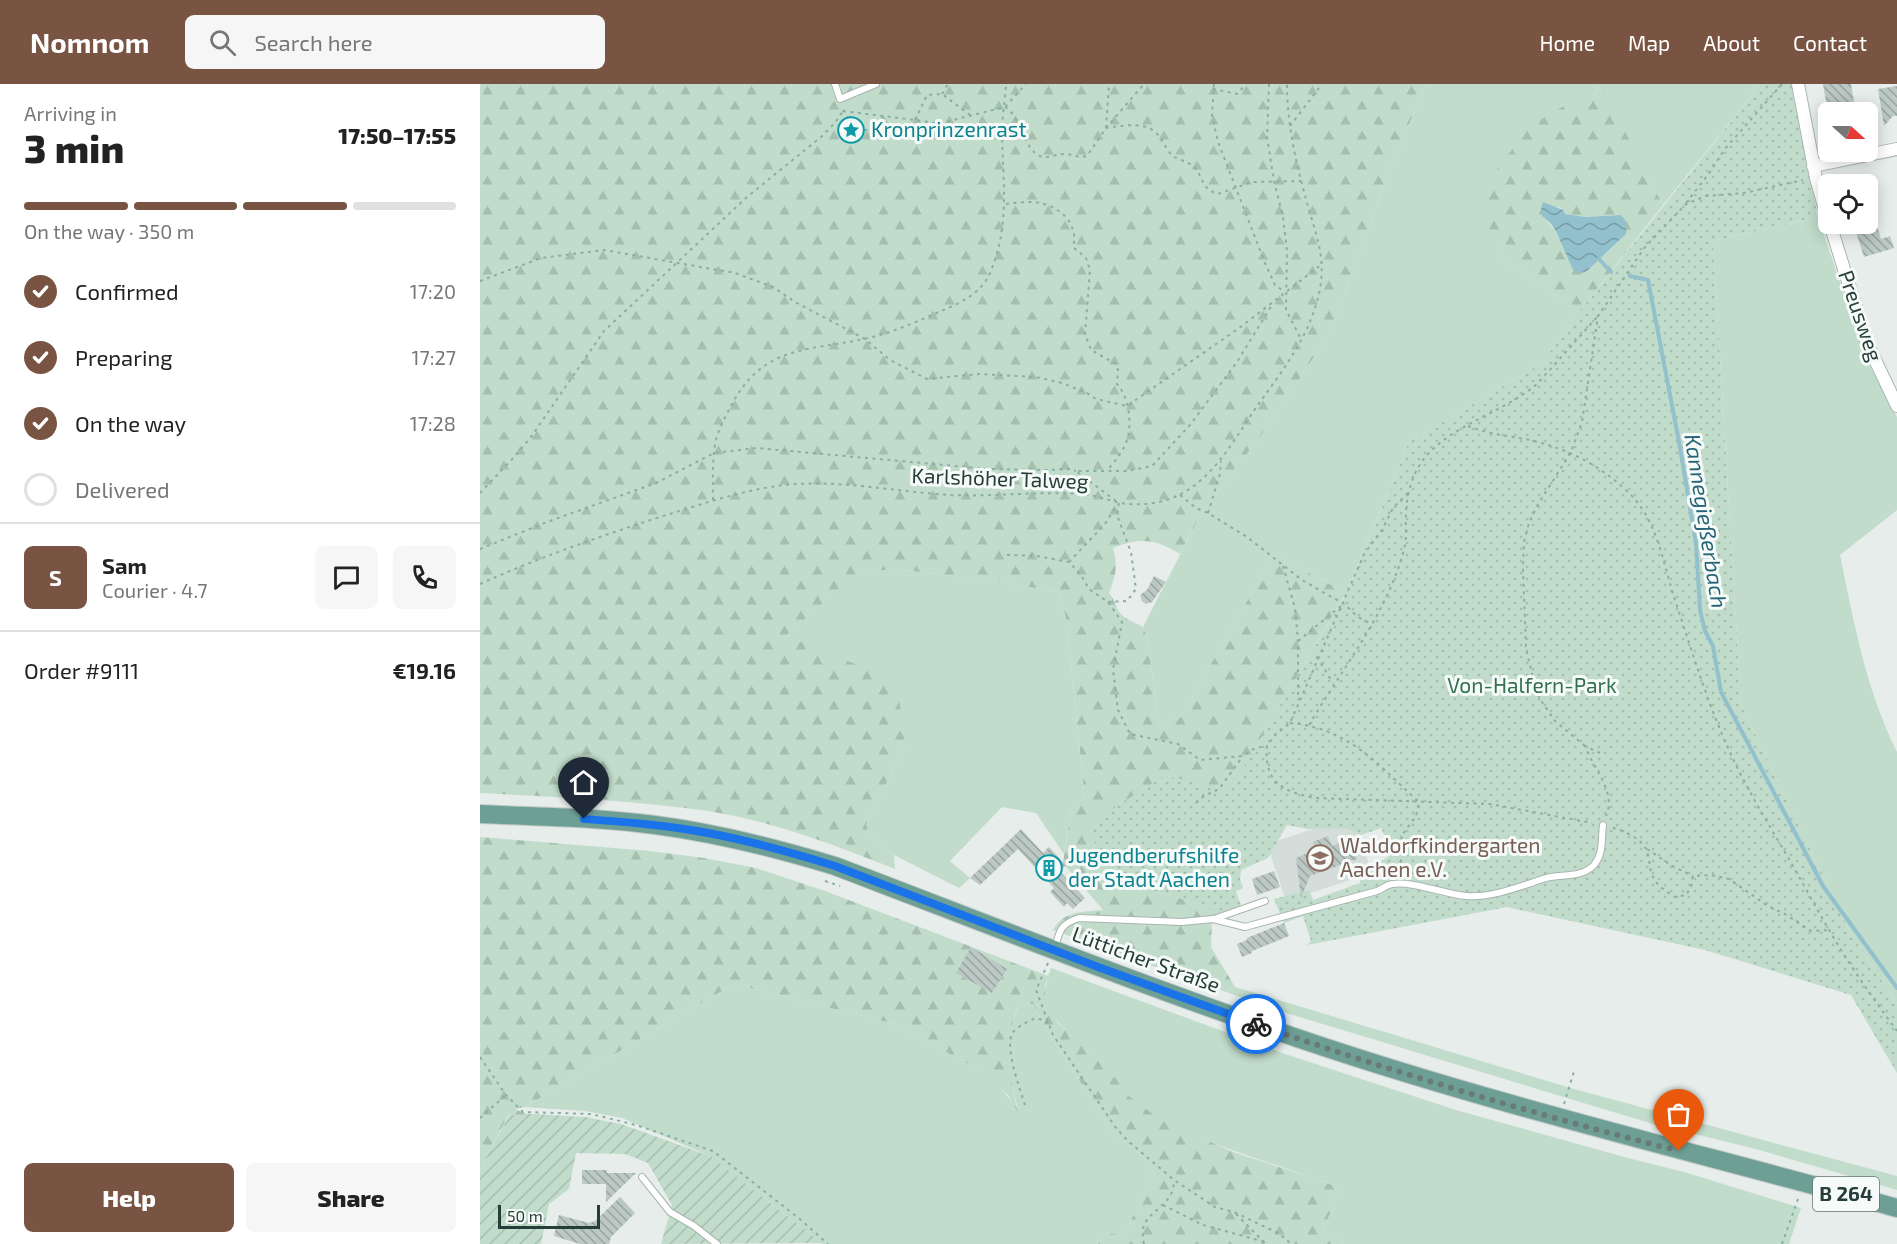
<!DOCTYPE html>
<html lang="en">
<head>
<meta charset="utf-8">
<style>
	:root { --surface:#fff; --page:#f6f6f6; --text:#222; --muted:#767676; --line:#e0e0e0; --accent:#7a5443 }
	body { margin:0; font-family:"Exo 2",sans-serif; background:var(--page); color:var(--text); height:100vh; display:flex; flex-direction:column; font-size:22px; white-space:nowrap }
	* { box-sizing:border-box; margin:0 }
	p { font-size:20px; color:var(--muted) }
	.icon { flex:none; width:33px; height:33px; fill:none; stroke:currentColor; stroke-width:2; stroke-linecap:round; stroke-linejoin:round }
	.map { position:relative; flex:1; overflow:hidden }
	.panel { display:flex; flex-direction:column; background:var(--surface); width:480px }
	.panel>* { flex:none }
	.needle { width:39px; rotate:111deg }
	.controls { position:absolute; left:1338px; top:18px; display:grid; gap:12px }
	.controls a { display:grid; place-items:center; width:60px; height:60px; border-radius:9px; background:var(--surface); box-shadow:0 3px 15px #0003; font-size:30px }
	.scale { position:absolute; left:18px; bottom:15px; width:102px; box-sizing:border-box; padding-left:6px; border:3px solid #263e39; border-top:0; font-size:16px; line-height:21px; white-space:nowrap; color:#263e39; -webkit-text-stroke:4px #f6faf8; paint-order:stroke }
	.pin { position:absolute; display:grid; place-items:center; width:51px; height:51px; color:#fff; margin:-62px -26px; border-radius:50% 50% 50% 0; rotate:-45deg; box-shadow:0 0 6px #0007 }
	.pin .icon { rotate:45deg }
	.courier { position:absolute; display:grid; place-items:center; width:60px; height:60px; margin:-30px; border:4px solid #1a73e8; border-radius:50%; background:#fff; color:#222; box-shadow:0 2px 8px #0007 }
	.headline em { font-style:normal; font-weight:800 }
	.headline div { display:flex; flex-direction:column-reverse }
	.headline { display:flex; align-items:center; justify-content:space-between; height:102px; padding:0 24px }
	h1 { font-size:39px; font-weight:800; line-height:45px }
	.bar { display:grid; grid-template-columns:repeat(4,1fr); gap:9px 6px; align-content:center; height:72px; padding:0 24px }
	.bar i { height:8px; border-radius:4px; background:var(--line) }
	.bar .active { background:var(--accent) }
	.bar p { grid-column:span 4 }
	.line { display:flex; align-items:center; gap:15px; padding:0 24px; border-top:2px solid var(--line) }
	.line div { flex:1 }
	.round { display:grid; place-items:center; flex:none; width:63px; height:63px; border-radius:9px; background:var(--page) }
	ol { padding:0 24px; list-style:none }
	li { display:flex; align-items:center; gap:18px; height:66px }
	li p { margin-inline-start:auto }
	li .icon { padding:6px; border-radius:50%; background:var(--accent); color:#fff; stroke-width:4 }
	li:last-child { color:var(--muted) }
	li i { width:33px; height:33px; border:3px solid var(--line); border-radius:50% }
	.primary-button { display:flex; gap:12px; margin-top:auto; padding:12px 24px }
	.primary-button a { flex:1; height:69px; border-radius:9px; background:var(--accent); color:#fff; font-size:24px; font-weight:800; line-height:69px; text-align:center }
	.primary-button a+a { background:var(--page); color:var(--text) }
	header { display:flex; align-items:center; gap:36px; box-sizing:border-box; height:84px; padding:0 30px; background:var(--accent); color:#fff }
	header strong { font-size:28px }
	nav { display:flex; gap:33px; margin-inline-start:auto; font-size:21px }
	.search { width:420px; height:54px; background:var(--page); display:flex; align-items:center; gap:15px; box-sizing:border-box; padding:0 21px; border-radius:9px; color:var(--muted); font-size:22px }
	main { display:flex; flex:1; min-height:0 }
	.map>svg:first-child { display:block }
	.built { fill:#d4ddd9 }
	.grass { fill:#c1dcca }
	.forest { fill:url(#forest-firs); fill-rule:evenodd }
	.park { fill:url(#park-dots) }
	.garden { fill:url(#garden-furrows) }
	.water { fill:url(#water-waves) }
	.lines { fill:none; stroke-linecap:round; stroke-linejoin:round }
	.stream { stroke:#93c0cd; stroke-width:4 }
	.building { fill:url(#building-back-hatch) }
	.lane-casing { stroke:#a9b5b1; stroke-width:8 }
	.street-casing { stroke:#a9b5b1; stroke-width:14 }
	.primary-casing { stroke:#c2c9c8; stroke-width:20 }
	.path { stroke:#89aea5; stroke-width:2; stroke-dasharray:3 4.5; stroke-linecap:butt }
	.lane { stroke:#fff; stroke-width:6 }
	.street { stroke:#fff; stroke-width:12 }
	.primary { stroke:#6e9f95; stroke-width:18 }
	.done { stroke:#697b77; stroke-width:6; stroke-dasharray:0 10.8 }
	.route { stroke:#1a73e8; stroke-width:8 }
	.labels { text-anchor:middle; stroke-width:6; stroke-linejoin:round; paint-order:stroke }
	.shield { fill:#f6faf8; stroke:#647672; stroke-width:1.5 }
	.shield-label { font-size:20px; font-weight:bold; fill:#263e39 }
	.culture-label { font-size:21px; fill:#0d838f; stroke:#f6faf8; text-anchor:start }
	.street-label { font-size:21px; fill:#263e39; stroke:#f6faf8 }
	.park-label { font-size:21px; fill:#34714f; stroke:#f6faf8 }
	.education-label { font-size:21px; fill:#785e54; stroke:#f6faf8; text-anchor:start }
	.water-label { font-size:22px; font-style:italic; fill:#256375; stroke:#f6faf8 }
</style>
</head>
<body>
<header>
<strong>Nomnom</strong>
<div class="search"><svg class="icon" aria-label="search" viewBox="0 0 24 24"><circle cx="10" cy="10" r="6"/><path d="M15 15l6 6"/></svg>Search here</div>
<nav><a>Home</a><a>Map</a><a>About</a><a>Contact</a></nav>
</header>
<main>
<section class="panel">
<div class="headline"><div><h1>3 min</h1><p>Arriving in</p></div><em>17:50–17:55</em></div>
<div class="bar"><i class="active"></i><i class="active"></i><i class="active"></i><i></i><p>On the way · 350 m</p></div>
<ol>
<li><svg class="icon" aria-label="check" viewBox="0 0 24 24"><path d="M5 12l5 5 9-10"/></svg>Confirmed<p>17:20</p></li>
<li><svg class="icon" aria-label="check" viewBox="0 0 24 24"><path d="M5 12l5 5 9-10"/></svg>Preparing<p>17:27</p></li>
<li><svg class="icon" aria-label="check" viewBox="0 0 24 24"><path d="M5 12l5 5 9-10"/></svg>On the way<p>17:28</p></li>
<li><i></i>Delivered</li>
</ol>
<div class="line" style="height:108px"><b class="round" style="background:var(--accent);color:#fff">S</b><div><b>Sam</b><p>Courier · 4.7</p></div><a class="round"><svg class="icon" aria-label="chat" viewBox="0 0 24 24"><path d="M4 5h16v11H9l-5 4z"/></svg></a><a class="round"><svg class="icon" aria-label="phone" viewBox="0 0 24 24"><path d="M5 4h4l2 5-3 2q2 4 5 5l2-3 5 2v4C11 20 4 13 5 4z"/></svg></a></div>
<div class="line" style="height:78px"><div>Order #9111</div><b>€19.16</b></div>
<div class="primary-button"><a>Help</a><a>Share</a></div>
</section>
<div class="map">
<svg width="1417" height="1160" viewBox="0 0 1417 1160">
	<defs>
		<pattern id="forest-firs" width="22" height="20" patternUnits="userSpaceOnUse" patternTransform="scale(1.5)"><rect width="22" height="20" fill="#c1dcca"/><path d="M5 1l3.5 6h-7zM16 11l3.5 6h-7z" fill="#a6beae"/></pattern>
		<pattern id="park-dots" width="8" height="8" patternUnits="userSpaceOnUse" patternTransform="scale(1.5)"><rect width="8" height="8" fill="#c1dcca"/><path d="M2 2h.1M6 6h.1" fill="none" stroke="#a6beae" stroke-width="1.8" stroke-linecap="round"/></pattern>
		<pattern id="garden-furrows" width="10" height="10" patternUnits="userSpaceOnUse" patternTransform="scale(1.5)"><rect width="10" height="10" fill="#c1dcca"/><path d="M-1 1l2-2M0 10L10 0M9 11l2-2" fill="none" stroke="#a6beae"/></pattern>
		<pattern id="water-waves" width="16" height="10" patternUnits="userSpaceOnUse" patternTransform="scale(1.5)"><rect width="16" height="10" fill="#93c0cd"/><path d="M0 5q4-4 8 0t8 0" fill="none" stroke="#789da7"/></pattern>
		<pattern id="building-back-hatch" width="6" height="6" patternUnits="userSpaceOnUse" patternTransform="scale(1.5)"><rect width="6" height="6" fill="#bbc8c4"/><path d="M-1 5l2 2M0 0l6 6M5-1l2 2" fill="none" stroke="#98a4a0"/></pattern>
	</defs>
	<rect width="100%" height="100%" fill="#e6edea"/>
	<path class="built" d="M873,732L892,789L806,817L787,760Z"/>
	<path class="grass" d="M946,0H1281L1183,121L1120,2L1109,22L1009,142L1024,175L1099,228L1061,280L929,358L866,509L794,470L700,634L679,639L667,554L663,543L721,430L788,342L851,247L911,83Z
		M1338,133L1386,275L1417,333V426L1360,471C1374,539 1386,605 1417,668V920L1371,850L1261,621L1233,157Z
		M415,485L508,496L579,508L586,534L605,717L594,721L591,726L584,770L556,729L522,723L470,777L490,794L479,804L414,771L394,757L386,741L425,661L306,552L375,489Z
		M571,884L805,970L976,1026L1148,1074L1204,1088L1321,1124L1309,1160H864L843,1147L860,1104C802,1081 741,1066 684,1038C672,1032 657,1020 648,1011C641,1003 635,993 628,986C608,965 582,948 568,923C563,913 563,902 570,894L568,892Z
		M254,900L415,940L499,986L517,1000L538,1025L527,982L528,952L539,919L554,920L561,937L632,1047L664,1074L675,1090L643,1151L627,1149L618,1160H343L230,1072L142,1034L105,1027L45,1023Z
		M755,903L1094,1005L1417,1092V1106L1272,1064L1173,1040L803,928L746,908Z"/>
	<path class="forest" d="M0,0H946L911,83L851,247L788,342L721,430L700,470C675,455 660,453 633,464C638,481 636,492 629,509C635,515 635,524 641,530C646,536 657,539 663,543L667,554L679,639L700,634L794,470L866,509L749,709L685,691L644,799L729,822L732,834L731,863L755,903L746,908L573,846C584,826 604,828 623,826L583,779L591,726L594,721L605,716L586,534L579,508L508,496L415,485L376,489L306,552L417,597L425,661L386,741L394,757L414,771L415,785C355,761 292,737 228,727C152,716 76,713 0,709Z
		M1121,1L1183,121L1099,228L1024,175L995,114L1050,42L1089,19L1109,22ZM1078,123L1083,126L1084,130L1105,133L1140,131L1141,155L1107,187L1092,184L1076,147L1062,132Z
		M0,753L170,767L224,774L276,784L345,807L571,893L565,900V914L578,939L630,987L649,1012L682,1037L756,1069L831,1093L860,1104L843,1147L864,1160H618L627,1149L643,1151L675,1090L664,1074L632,1047L561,937L554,920L539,919C522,962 528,985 538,1028L528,1011L499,986L415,940L254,900L45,1023L35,1025L46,1030L43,1036L29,1030L9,1067L0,1089Z"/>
	<path class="park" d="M1281,0H1311L1338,133L1233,157L1261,621L1371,850L1417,920V989L1371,911L1225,866L1027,823L827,861L831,857L823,832L804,839L794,815L829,806L833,816L880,799L881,788L908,773L909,761L901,744L881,751L866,744L828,745L807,741L788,774L761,786L760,795L763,804L756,807L761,822L732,834L729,822L644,799L613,756L612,738L685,691L749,708L866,510L929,358L1061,280L1099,228Z"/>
	<path class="garden" d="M30,1030L43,1036L46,1030H54L105,1033L141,1040L230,1072L342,1159L181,1160L192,1121L168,1079L145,1070L96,1069L89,1105L69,1120L61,1160H0V1089L9,1067Z"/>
	<path class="water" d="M1063,118L1083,126L1085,130L1105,133L1140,131C1147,135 1147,144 1146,150L1107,187C1101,190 1097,189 1092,184L1076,147L1071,140L1062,132L1061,126Z"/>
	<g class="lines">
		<path class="stream" d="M1119,175L1131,188
			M1150,192L1168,196L1199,358L1216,459L1220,526L1225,547L1233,562L1241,608L1343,802L1417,904"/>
	</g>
	<path class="building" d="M1343,0H1371L1375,24L1348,29Z
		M1417,2V32H1413L1404,42L1398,5Z
		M1396,139L1401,155L1410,152L1414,164L1384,173L1375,145Z
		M674,492L686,498L672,518L666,520L662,517L660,511L667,506Z
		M541,745L563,769L569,763L586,781L580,787L605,814L593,825L587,819L584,823L570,808L574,804L538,765L500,801L490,794Z
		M848,752L852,762L870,755L877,775L830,792L821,814L816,774L836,766L833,758Z
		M794,787L800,803L777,811L772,795Z
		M804,839L809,852L772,867V869L762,873L757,860L767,856V854Z
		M491,863L527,885L512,909L476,889Z
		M102,1086H127V1089H156L126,1118V1100H102Z
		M140,1113L155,1129L131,1153L129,1160H100L74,1152L79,1131L109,1139L115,1137Z"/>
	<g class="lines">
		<g class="lane-casing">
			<path id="lane" d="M355,0L360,15L396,0
				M734,835L785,817
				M575,863C580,845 581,840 599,834L702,838L733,835L765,843L897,807C902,805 908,800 913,800C932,797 965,810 986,812C1013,814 1041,802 1066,794C1081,790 1102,794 1114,781C1124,769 1121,755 1123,741
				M162,1093L190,1128L214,1142L237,1160"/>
		</g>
		<g class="street-casing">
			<path id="street" d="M1318,0L1336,94L1348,136
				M1333,82L1417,65
				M1350,140L1387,259L1417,322"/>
		</g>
		<g class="primary-casing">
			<path id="primary" d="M0,730C58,733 117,733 175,741C236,749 296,764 355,782C510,841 665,903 823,956C1018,1022 1219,1069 1417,1124"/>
		</g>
		<path class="path" d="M734,0L732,31L738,58L785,179L795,201L805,208
			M789,0L787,53L794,97L803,133L807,167L806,226L821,255
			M733,5L757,10L766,0
			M462,10L468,0
			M525,23C541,32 543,65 560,72C568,75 576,70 584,70C593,70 596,74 607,72L626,44C640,42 665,37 676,49C683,55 685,65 693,72C699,76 709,78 714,83C725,95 720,104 738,110L772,98L821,97
			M363,26L369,35L383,46H390L403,33
			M363,27L435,36L456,39L469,37L525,23L546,0
			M435,36L447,11L462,10L490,31
			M810,42L842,0
			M626,44L664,0
			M626,44L629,0
			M1206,119L1230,88L1244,66L1302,0
			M526,120C534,119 542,118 550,118C575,118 600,137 593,163L606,174L610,186L605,250L611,266L636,280L638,286L637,300C649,313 653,342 646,359C642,369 634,378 627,387
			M0,197L61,174L124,166L255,189L293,203L315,218L385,255L410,276L447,295L499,290L556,293L582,299L607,309L616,315L647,322L762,242L842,180
			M988,342C1008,350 1029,352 1050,356C1088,365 1120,381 1149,409C1178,437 1183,480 1195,516C1212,567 1227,618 1249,666C1265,702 1286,736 1306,770C1327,806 1347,845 1370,880C1385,903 1401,925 1417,947
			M0,409L36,371L51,353L124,247L267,113L341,53L355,39L363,27
			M928,409L913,424L902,446L884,470L810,639L796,650L787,662C784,700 803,707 835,714L1010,720L1112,739
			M700,411L716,424L728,429L767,453L822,496L864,520L878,533L891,540
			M233,416C233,398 232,379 235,361C237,347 246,332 252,320C284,261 328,267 384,255C412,249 436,238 461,227C480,219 501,210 510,189C530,142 523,99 522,50C522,33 525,17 526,0
			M636,417L596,387H647L672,382L710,341L757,278L792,221
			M728,429L740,390L741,377
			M0,465L67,438L176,399L234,369L277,364L508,385L566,386L590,385L596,387
			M527,471L557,472L589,478L601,491L609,505L628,518L642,538L633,586L638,626L650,650L698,660L720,676L763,672L775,664L787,662
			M589,478L625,440L637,421
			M803,482L815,524L818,557V616
			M0,500C60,473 121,452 183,432C226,419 271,403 316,400C368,397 418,408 470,411C513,413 557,407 600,410C615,411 627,416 641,419C660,422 681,420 699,411C736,393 757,350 780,318C806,282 835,244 841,198C845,167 832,140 825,111C815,76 807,37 807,0
			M628,518L647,517L656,505L651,468L637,431L639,418
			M818,557L861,522
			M837,573L853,599
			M810,639C869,644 898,681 939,718L936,732L922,751L921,776L916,791
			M829,641C862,585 911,524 925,461C927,450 925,439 926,429C927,408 933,386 948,370C978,338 1025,328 1058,299L1118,232
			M1105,662L1075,637L1060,615L1055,602L1046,565L1043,485L1044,458L1049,439L1057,422L1091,368L1102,338L1118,232L1165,163L1206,120L1226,112L1264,109L1323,96
			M1120,669L1105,662C1113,685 1137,707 1126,732
			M716,719L724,712L739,705L763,672
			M1133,744C1144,746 1163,756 1167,767C1170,776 1169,786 1174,795C1179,803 1187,808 1195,813L1206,811L1211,803L1213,792L1231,791L1249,795L1288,822L1305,830L1331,847L1351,846
			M1167,765L1194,783L1213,792
			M345,797L360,802
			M568,879L556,906L573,951L636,1044L648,1057L694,1096L735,1123L754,1128L800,1150L811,1160
			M0,973L26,1011L43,1028L111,1030L156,1041L233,1067L321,1136L348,1160
			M1084,1020L1095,984
			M545,1021C540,1005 525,965 532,950C535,944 542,941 547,938C556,933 560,934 569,940
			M0,1034L26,1011
			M683,1121L723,1141L785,1158
			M756,1130L786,1160
			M664,1160C657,1131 679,1131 691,1110C693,1106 694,1101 694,1096
			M1302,1160L1318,1115"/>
		<use href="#lane" class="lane"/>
		<use href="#street" class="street"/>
		<use href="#primary" class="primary"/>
	</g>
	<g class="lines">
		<path class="done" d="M776,940C915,989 1057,1031 1199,1067"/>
		<path class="route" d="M104,735C145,738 187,741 228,749C271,757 313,769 355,782L618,883L776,940"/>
	</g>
	<defs>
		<g id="sight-ring" transform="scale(1.35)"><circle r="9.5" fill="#f6faf8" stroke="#0f9aa8" stroke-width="1.5"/><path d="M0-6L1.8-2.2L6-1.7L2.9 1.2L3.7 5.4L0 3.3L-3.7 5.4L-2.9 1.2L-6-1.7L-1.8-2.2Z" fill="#0f9aa8"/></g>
		<g id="school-ring" transform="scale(1.35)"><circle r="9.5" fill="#f6faf8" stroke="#8d6e63" stroke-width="1.5"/><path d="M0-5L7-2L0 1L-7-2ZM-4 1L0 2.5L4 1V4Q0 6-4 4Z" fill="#8d6e63"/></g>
		<g id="building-ring" transform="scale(1.35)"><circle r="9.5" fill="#f6faf8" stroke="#0f9aa8" stroke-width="1.5"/><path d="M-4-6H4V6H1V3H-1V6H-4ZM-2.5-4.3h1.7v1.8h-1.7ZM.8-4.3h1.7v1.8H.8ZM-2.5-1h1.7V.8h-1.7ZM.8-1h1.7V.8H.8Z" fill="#0f9aa8"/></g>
	</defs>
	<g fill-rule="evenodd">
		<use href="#sight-ring" x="371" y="46"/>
		<use href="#school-ring" x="840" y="774"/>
		<use href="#building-ring" x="569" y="784"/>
	</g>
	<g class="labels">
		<rect class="shield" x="1333" y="1093" width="66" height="34" rx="4.5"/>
		<g class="shield-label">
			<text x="1366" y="1117">B 264</text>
		</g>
		<g class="culture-label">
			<text x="391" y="53">Kronprinzenrast</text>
			<text x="588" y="779">Jugendberufshilfe<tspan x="588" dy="24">der Stadt Aachen</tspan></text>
		</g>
		<g class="street-label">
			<text transform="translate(1380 232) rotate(71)" y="7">Preusweg</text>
			<text transform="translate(520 395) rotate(2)" y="7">Karlshöher Talweg</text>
			<text transform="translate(666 876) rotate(20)" y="7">Lütticher Straße</text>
		</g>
		<g class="park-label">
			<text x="1052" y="609">Von-Halfern-Park</text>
		</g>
		<g class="education-label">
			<text x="860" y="769">Waldorfkindergarten<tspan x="860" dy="24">Aachen e.V.</tspan></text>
		</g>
		<g class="water-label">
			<text transform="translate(1226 437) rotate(81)" y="8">Kannegießerbach</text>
		</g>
	</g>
</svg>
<div class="controls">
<a><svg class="needle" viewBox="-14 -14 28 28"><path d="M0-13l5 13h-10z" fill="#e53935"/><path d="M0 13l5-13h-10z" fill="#767676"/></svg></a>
<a><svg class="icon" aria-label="locate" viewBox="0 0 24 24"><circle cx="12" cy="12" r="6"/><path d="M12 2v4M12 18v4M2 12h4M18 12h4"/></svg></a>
</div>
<div class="scale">50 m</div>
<div class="pin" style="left:1199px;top:1067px;background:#ea580c"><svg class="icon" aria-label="bag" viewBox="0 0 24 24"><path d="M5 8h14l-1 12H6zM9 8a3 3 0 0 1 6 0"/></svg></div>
<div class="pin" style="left:104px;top:735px;background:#1f2937"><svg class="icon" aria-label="home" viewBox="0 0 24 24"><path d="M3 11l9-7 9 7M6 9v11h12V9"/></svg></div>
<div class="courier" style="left:776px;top:940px"><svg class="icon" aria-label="bike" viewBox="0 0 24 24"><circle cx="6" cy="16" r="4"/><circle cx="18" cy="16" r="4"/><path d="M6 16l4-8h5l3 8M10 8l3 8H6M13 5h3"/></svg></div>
</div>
</main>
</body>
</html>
